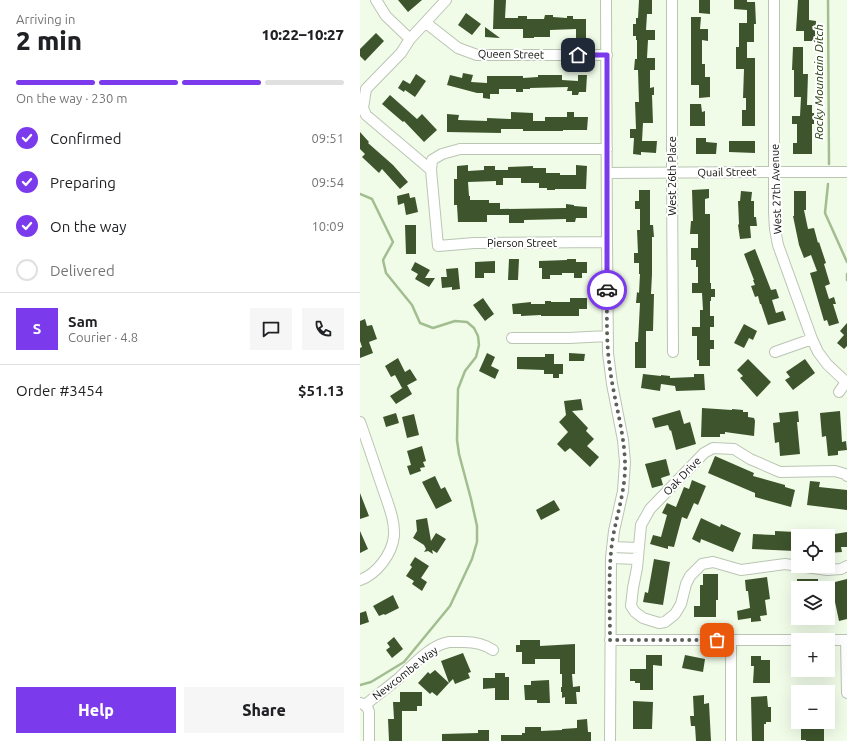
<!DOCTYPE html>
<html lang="en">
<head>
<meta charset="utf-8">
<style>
	:root { --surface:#fff; --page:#f6f6f6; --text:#202124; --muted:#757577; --line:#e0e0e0; --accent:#7c3aed }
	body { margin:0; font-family:Ubuntu,sans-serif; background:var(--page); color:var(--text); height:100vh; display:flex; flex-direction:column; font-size:15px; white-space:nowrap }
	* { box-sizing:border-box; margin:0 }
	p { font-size:13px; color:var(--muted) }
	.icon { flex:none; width:22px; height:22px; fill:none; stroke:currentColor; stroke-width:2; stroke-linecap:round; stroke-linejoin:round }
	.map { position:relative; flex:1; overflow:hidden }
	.sheet { display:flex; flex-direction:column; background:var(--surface); width:360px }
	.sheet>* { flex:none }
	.buttons { position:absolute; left:431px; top:529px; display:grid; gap:8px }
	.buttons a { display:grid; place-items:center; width:44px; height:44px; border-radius:0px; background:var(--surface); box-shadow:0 4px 16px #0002; font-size:20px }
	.pin { position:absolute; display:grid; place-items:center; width:34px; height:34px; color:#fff; margin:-17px; border-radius:8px; box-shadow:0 2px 6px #0006 }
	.courier { position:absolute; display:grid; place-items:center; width:40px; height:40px; margin:-20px; border:3px solid #7c3aed; border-radius:50%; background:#fff; color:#222; box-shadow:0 1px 5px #0007 }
	.summary em { font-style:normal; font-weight:800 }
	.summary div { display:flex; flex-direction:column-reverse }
	.summary { display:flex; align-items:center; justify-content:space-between; height:68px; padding:0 16px }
	h1 { font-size:26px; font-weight:800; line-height:30px }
	.bar { display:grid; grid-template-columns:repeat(4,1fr); gap:6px 4px; align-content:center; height:48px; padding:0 16px }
	.bar i { height:5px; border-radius:3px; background:var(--line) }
	.bar .selected { background:var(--accent) }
	.bar p { grid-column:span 4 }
	.line { display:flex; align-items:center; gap:10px; padding:0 16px; border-top:1px solid var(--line) }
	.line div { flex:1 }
	.round { display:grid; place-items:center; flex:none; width:42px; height:42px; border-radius:0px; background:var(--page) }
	ol { padding:0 16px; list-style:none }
	li { display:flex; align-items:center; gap:12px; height:44px }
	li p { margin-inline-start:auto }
	li .icon { padding:4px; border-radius:50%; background:var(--accent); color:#fff; stroke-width:4 }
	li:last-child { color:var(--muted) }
	li i { width:22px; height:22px; border:2px solid var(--line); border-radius:50% }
	.action { display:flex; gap:8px; margin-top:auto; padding:8px 16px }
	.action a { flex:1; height:46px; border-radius:0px; background:var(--accent); color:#fff; font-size:16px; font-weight:800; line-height:46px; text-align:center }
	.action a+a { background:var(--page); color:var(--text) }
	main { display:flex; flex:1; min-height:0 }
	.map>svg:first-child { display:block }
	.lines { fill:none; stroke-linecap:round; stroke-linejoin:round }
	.stream { stroke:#a2bd90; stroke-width:2.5 }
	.building { fill:#3d542c }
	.minor-casing { stroke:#bac5b3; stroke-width:12 }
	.minor { stroke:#fff; stroke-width:10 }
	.done { stroke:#5a6156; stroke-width:4; stroke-dasharray:0 7.2 }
	.route { stroke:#7c3aed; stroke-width:5 }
	.labels { text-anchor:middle; stroke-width:4; stroke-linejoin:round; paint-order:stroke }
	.street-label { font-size:11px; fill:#0a0e08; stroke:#fff }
	.water-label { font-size:12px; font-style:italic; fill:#213a09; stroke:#fff }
</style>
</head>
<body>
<main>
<section class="sheet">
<div class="summary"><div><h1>2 min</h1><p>Arriving in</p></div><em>10:22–10:27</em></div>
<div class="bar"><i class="selected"></i><i class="selected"></i><i class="selected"></i><i></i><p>On the way · 230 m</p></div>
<ol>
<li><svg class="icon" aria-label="check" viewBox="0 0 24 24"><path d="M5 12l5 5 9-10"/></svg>Confirmed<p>09:51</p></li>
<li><svg class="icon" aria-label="check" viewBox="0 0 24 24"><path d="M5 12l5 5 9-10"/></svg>Preparing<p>09:54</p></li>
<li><svg class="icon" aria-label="check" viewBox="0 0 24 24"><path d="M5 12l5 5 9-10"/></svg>On the way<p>10:09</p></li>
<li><i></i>Delivered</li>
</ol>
<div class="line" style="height:72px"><b class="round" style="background:var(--accent);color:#fff">S</b><div><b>Sam</b><p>Courier · 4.8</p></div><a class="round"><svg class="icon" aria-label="chat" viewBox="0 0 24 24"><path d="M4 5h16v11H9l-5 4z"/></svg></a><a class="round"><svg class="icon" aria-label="phone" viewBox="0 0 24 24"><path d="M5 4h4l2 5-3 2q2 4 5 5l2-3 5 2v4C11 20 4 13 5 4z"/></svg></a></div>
<div class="line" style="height:52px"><div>Order #3454</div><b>$51.13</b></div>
<div class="action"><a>Help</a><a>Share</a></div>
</section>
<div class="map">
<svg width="487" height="741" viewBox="0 0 487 741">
	<rect width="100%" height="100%" fill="#f0fce8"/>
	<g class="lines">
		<path class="stream" d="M468,0L469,164
			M468,184L465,213L487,262
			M0,194L12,199L33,242L23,260L26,273L52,305L60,323L73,328L95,321L107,322L114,328L118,336L119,345L116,357L105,371L98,389L97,440L99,454L111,499L117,526V542L112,559L90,606L44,662L11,682L0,685
			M487,274V280"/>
	</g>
	<path class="building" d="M38,0H62L48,12Z
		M134,0H146L145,18H158V16H167V19H184L185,15H193V17L207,18V16H213V19H226V38H216V29L190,30V37H174V38H163V29H133Z
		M279,0H292V14H287L286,30H295V40H288L287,58H295V70H290V88L294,87V95H292L293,123H283L282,141H297L296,153L281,152V155L273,154L274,138H270V129H276L275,102H279L278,70H274L275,59H277V40H276V36H273V24H276V18H278Z
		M339,0H350V14L339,13Z
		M374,0H387V2H395L396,24H394V42H387V58H395V126H382V110H386V98H383L384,69H376V47H379V23H387V10L374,9Z
		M438,0H449V20L456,21L455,41H444V31H436Z
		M106,13L121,24L112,35L98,25Z
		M331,17H341L340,29H348V41L342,40V64H345V77H350V97L339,98V85H331Z
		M125,27L140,38L125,37Z
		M16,33L24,41L5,61L0,56V49Z
		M433,47H443V74H448L447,105H452V113H454V124H452V154H433V143H437V124H432V116H440L441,97H434V70H432Z
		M103,73L113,75L111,82L127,83V76H163V78L178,77V75H202V80L218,81V75H227L226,92H219L218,95H212V91H207L208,87L170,88V89H163V92H156V89H139V94H130V99L123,98V93H117L87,85L90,75L102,78Z
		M56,74L66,81L55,97L45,90L44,92L38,88L43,80L50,84Z
		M30,95L57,119L62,114L77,130L64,142L44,121L43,122L22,104Z
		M330,104H341L342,112L345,111V126H330Z
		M151,112L173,113V121H185V117H207V112H214V117H228L227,130H203V131H163V129H141V133L87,132V114L99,115L98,120L127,121V118L151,119Z
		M0,132L9,142L8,143L33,165L48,182L40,189L22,169L19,173L2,157L5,154L0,149Z
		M336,138H346V142L357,143L356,154H336Z
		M369,141H395V153L369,152Z
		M108,165V171L124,170V166H135V170H148V167L173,166V168H186V173H200V175H216V165L227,166L226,189H195V190H187V188H179V183H161V178H143V185H136V181L108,182L109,196H110V200H129V203H140V209L206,208V204L214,205V206L227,207V218H216L215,222H206V219L164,220V223H149V215H127V222H98L97,205H94V179H97V166Z
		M349,189V198L345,199V214H350V283H351V289H355V297H351V301H350V316H354V327H350V340H354V349H350V366H339V360H337V336H332V327H340V310H343L342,293H332V283H338V267H336V260H331V248H338V234H330L331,221H333L332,190Z
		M279,190H290V225H293L294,237H292V274L291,294H294L293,331H286V368H275V342H278L280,303H276L277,292L279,293L280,274H279V263H274V253H278L277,230H280V209H275V201H279Z
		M381,191L392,192L391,201H394V217H396L397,226H390L391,238L380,239L378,225L379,224L378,201H380Z
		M434,191H446V210H444L448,229L454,228L458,243L459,242L466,263L464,264L470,284L465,286L469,299L474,297L476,304H473L479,323L469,326L467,320L464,321L450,273L457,271L451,255L444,258L439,245L433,216H434Z
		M49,193L50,198L55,197L58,212L46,215L44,203L38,205L37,196Z
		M45,225H56V254H46Z
		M395,249L411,290L416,289L419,298L412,300L416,313L423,311L426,320L408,325L401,304H400L398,296L395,297L391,286L395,285L393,280H394L384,254Z
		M149,259H159L158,280H148Z
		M207,259H216V262H227V273H222V278H214V273H202V275H190V279H182V268H179V261L207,260Z
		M135,261V273H124V278H115V262Z
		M55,262L70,270L65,278H75L69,287L55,279L58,274L51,270Z
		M98,268L100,289L92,290V287L82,288L81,277H87L86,269Z
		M123,298L134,314L125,321L113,305Z
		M210,298H227V309H219V316H181V315L161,316V314H153L152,304L171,302V304H185V301H191V302H210Z
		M5,319L7,326L12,325L17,339L9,342L13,353L0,358V348L2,347L0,341V321Z
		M487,323V346L484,349L477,343L484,335L480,331Z
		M384,324L397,331L393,340L389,338L384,348L374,343Z
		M127,353L135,357L131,366L139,370L135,379L119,371Z
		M209,353L225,354L224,361H209Z
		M185,354H194V364H203V374H199V378H193V374H184V370L157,369V357H185Z
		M38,358L45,372L50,369L57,380L42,388L35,375L31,377L25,366Z
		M388,359L411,382L397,397L380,378L383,376L377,370Z
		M445,359L455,373L433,390L425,380L430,377L426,372Z
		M283,374L301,376V375L310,376V378L334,377V374H344L345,390L316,391L315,386L301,384L300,391L281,388Z
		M47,385L52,394L36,404L30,396Z
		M221,399L223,410L212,411L228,428L226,431L234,439L227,446L239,457L230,467L210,448L205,452L197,444L208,432L199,422L206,415L204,401Z
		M342,408L372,410V409L383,410V412H388V417L394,418L395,421L394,436L365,432V434H360V437H341Z
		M320,410L324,424L330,422L336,444L316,450L311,430L310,431L308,425L295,428L292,418Z
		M438,411L439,422H437L440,454L420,456L419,442L415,443L413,423L420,422L419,413Z
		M480,411L482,442L486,441L487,450L478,451V455L468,456L466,436L462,437L460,413Z
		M36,413L39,423L26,427L23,417Z
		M54,414L59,435L47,438L42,417Z
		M62,446L66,461L63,462L65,467L60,468L61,471L50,475L47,466L51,465L47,451Z
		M355,456L394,473L393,476L425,485V487L435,490L431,507L395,497V493L348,473Z
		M306,459L310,475L301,478L303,485L292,488L285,464Z
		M75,476L81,489L85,487L92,501L76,509L62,482Z
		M332,480L346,486L338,505L334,503L327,519L322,517L314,547L308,546V549L290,544L293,535L301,537L307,515L302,513L307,503L316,507L324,487L329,489Z
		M450,481L460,482L459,487L487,490V510L447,505Z
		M0,493L9,516L0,519Z
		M194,500L200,510L181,520L176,510Z
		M67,518L71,541L76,533L86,539L77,553L72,550L73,554L68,551L64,552L66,549L64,545L53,538L57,531L56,520Z
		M341,518L360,527L361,524L381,533L373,552L341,539L340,543L332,539Z
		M0,531L8,549L0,553Z
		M415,531L436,532L435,551L392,549L393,534L415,535Z
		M487,532V547H481L482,552L468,553V535Z
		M55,557L69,566L61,578L67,582L62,591L52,584L54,581L46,576L52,567L50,565Z
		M294,559L310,562L303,605L283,602L285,592L288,593Z
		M343,574H358V600H356V617H334V606H340V585H343Z
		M407,577L410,599L405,600L407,615L400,616L401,621L391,622V618L378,620L377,611L390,608L388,591H386L385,580Z
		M437,579H458V588H437Z
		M487,579V619L479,621L471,583Z
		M33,595L39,608L25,615L24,614L19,616L13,606Z
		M6,611L9,622L0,625V613Z
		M34,637L43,649L32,658L26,650L30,647L27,643Z
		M160,640H180V646L215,644V674H212L213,687L220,686V692H216L217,704H205V697L202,698V692H201V687H202V674H200V659H175V664H162V652H156V645H160Z
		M103,653L111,672L108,673L110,678L95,684L93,679L89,683L81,661Z
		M286,655H302V666L293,665V690H280V683H275V681H270V669H286Z
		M325,655L345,659L343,672L322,668Z
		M391,656H401V660H410V683H393L394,666H391Z
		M75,670L89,683L77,696L72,692L70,694L58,683L68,672L70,674Z
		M135,673H145V677H149V700H135V688L123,689V678H135Z
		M189,680L190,703H177V700H165L164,685H171V681Z
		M40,692H62V706H57V711H42V741H29L28,719H34L33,702H40Z
		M344,695V704L349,703L351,741H336L335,726H331L330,716H334L333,696Z
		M407,696L408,707H411V722H406V724H404V741H392L391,697Z
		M273,701L293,702L292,729H273Z
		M227,719L228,732H231V741H141V735H162V733H165V727H181V731L202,730V729L217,728V720Z
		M464,728V741H446V740H441V729Z
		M118,730H129V741H82V734L118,733Z"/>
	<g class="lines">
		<g class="minor-casing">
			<path id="minor" d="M16,0L26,16L50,39L41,53L6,89L3,108L6,115L71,170L78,246L114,243L247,242
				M246,0L247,242L248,353L252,384L263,440L265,462L263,491L254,531L251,558L250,741
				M312,0V173L313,352
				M414,0V213L415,229L418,245L452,339L458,352L467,364L487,383
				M66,23L98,48L117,55H247
				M50,39L86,0
				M71,170L72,160L82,154L100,149H247
				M247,173L414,172H487
				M152,338H209L248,336
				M415,352L452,339
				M479,392L486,382
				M0,422C8,444 15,466 23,489C28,504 35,520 34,536C32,554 17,574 0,580
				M487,476L485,474L475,471L420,472L390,459L374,449L353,448L344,453L290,509L281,525L277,568L273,588L271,606L275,612L283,618L299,623L305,622L315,614L321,604L326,584L330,576L342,564L353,562L381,570L425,564L467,570L481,569L487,566
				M252,547L279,548
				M251,558L277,559
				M250,640H438
				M371,640V741
				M468,640H487
				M486,640L487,693
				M0,703C5,704 8,707 9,712V741
				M5,705C16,696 28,687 39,678C52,666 70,645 89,642C94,642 99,642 104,642C116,642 124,644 133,650"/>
		</g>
		<use href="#minor" class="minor"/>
	</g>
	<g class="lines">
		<path class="done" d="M247,290C247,316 246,343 250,369C254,400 264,431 265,462C266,490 256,516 252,543C248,575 250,608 250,640H357"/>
		<path class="route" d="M218,55H247V290"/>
	</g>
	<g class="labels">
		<g class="street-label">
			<text transform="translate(151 54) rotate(1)" y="4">Queen Street</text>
			<text transform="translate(367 172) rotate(-1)" y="4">Quail Street</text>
			<text transform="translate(312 176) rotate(-90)" y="4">West 26th Place</text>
			<text transform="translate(416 189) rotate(-92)" y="4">West 27th Avenue</text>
			<text x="162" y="247">Pierson Street</text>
			<text transform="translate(322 476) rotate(-46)" y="4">Oak Drive</text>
			<text transform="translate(45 673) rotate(-38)" y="4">Newcombe Way</text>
		</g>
		<g class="water-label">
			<text transform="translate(459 82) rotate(-90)" y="4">Rocky Mountain Ditch</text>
		</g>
	</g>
</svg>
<div class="buttons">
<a><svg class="icon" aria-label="locate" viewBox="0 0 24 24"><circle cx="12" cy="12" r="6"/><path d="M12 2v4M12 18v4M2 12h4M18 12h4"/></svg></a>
<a><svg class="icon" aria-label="layers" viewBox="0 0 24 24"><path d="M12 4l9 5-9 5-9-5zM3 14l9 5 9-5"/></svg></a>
<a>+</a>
<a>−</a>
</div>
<div class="pin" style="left:357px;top:640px;background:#ea580c"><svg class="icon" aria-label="bag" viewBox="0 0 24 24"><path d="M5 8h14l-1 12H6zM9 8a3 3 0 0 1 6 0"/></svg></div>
<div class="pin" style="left:218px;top:55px;background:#1f2937"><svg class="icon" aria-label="home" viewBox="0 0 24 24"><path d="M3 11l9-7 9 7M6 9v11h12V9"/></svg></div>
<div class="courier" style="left:247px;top:290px"><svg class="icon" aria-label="car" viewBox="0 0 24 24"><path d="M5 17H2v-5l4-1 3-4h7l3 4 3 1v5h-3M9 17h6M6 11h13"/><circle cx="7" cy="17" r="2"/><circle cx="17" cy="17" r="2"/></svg></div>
</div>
</main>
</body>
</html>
